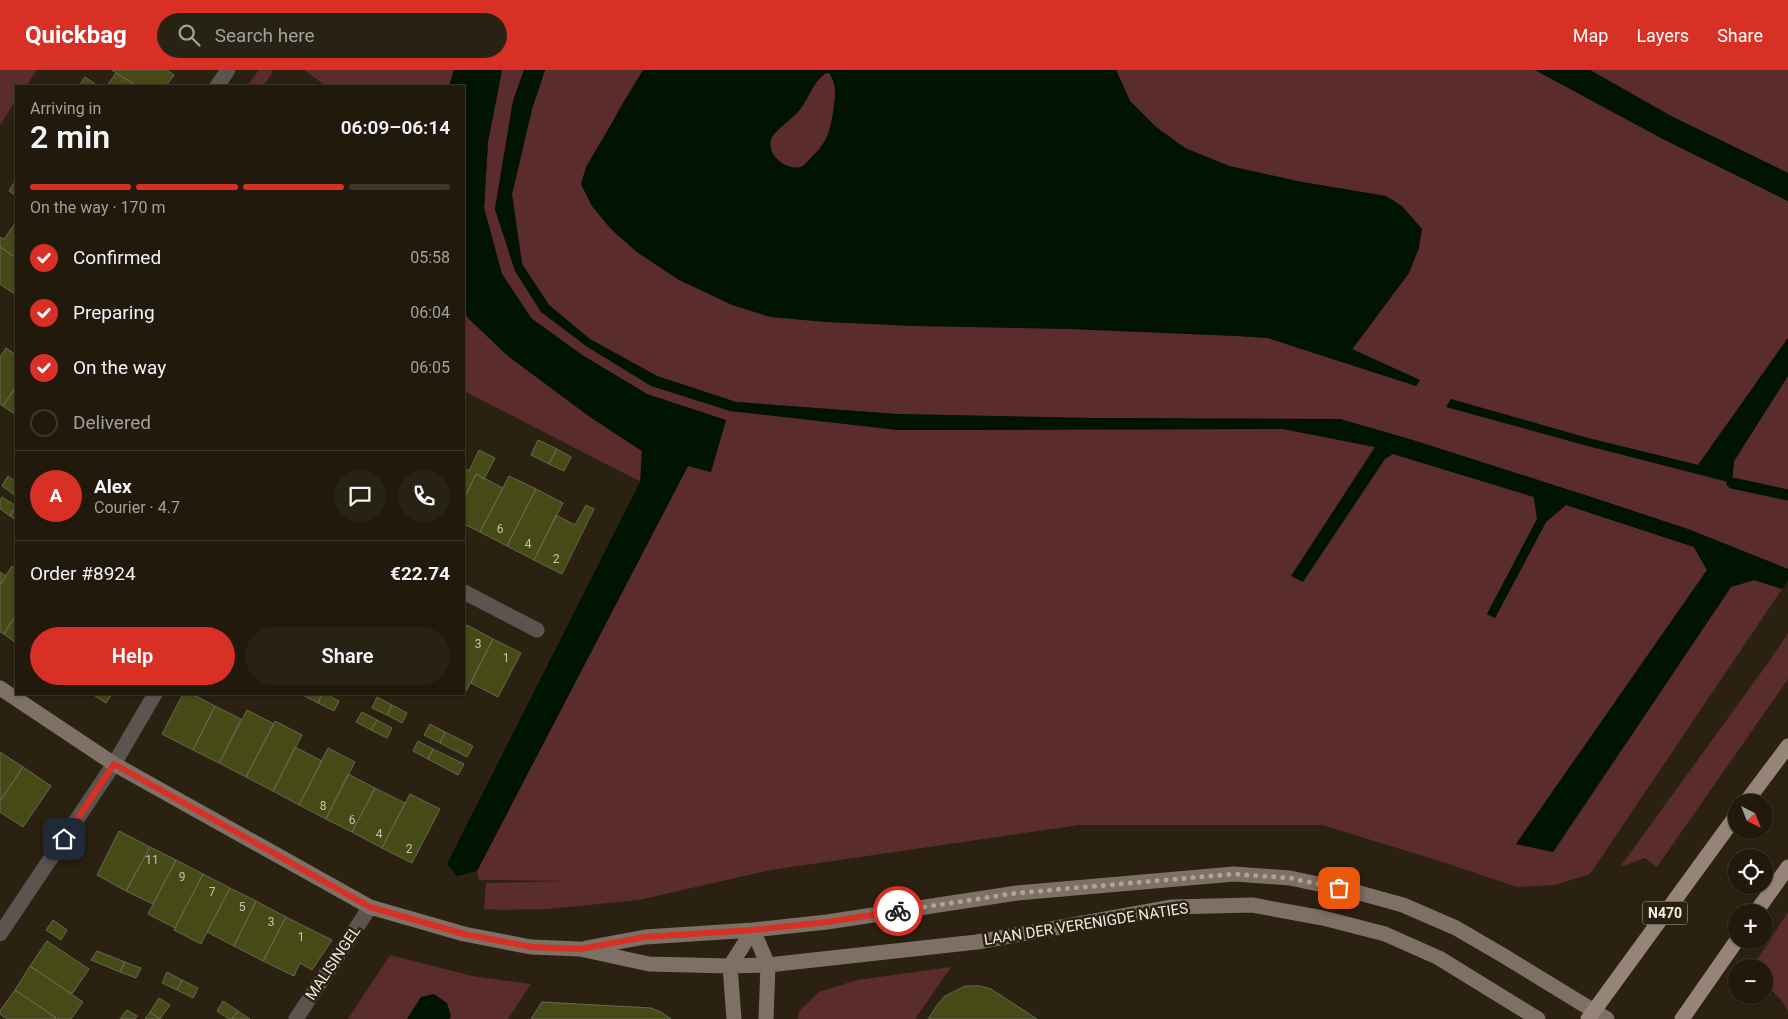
<!DOCTYPE html>
<html lang="en">
<head>
<meta charset="utf-8">
<style>
	:root { --surface:#20190c; --page:#282215; --text:#f1f3f6; --muted:#a2a09d; --line:#3d382d; --accent:#d93025 }
	body { margin:0; font-family:Roboto,sans-serif; background:var(--page); color:var(--text); height:100vh; display:flex; flex-direction:column; font-size:19px; white-space:nowrap }
	* { box-sizing:border-box; margin:0 }
	p { font-size:16px; color:var(--muted) }
	.icon { flex:none; width:28px; height:28px; fill:none; stroke:currentColor; stroke-width:2; stroke-linecap:round; stroke-linejoin:round }
	.map { position:relative; flex:1; overflow:hidden }
	.sheet { position:absolute; left:15px; top:15px; width:450px; height:610px; display:flex; flex-direction:column; background:var(--surface); border-radius:0px; box-shadow:0 1px 4px #0004,0 0 0 1px var(--line) }
	.sheet>* { flex:none }
	.needle { width:32px; rotate:138deg }
	.tools { position:absolute; left:1728px; top:724px; display:grid; gap:10px }
	.tools a { display:grid; place-items:center; width:45px; height:45px; border-radius:50%; background:var(--surface); box-shadow:0 1px 4px #0004,0 0 0 1px var(--line); font-size:25px }
	.pin { position:absolute; display:grid; place-items:center; width:42px; height:42px; color:#fff; margin:-21px; border-radius:10px; box-shadow:0 2px 8px #0006 }
	.courier { position:absolute; display:grid; place-items:center; width:50px; height:50px; margin:-25px; border:4px solid #d93025; border-radius:50%; background:#fff; color:#222; box-shadow:0 1px 6px #0007 }
	.summary em { font-style:normal; font-weight:600 }
	.summary div { display:flex; flex-direction:column-reverse }
	.summary { display:flex; align-items:center; justify-content:space-between; height:85px; padding:0 15px }
	h1 { font-size:32px; font-weight:600; line-height:38px }
	.bar { display:grid; grid-template-columns:repeat(4,1fr); gap:8px 5px; align-content:center; height:60px; padding:0 15px }
	.bar i { height:6px; border-radius:4px; background:var(--line) }
	.bar .on { background:var(--accent) }
	.bar p { grid-column:span 4 }
	.line { display:flex; align-items:center; gap:12px; padding:0 15px; border-top:1px solid var(--line) }
	.line div { flex:1 }
	.round { display:grid; place-items:center; flex:none; width:52px; height:52px; border-radius:26px; background:var(--page) }
	ol { padding:0 15px; list-style:none }
	li { display:flex; align-items:center; gap:15px; height:55px }
	li p { margin-inline-start:auto }
	li .icon { padding:5px; border-radius:50%; background:var(--accent); color:#fff; stroke-width:4 }
	li:last-child { color:var(--muted) }
	li i { width:28px; height:28px; border:2px solid var(--line); border-radius:50% }
	.action { display:flex; gap:10px; margin-top:auto; padding:10px 15px }
	.action a { flex:1; height:58px; border-radius:30px; background:var(--accent); color:#fff; font-size:20px; font-weight:600; line-height:58px; text-align:center }
	.action a+a { background:var(--page); color:var(--text) }
	header { display:flex; align-items:center; gap:30px; box-sizing:border-box; height:70px; padding:0 25px; background:var(--accent); color:#fff }
	header strong { font-size:24px }
	nav { display:flex; gap:28px; margin-inline-start:auto; font-size:18px }
	.search { width:350px; height:45px; background:var(--page); display:flex; align-items:center; gap:12px; box-sizing:border-box; padding:0 18px; border-radius:28px; color:var(--muted); font-size:19px }
	.map>svg:first-child { display:block }
	.green { fill:#5a2c2e }
	.water { fill:#001401; fill-rule:evenodd }
	.lines { fill:none; stroke-linecap:round; stroke-linejoin:round }
	.stream { stroke:#001401; stroke-width:11 }
	.building { fill:#454a16; stroke:#656953 }
	.street { stroke:#5d544f; stroke-width:15 }
	.secondary { stroke:#7e6f67; stroke-width:15 }
	.primary { stroke:#978479; stroke-width:15 }
	.done { stroke:#aca497; stroke-width:5; stroke-dasharray:0 9 }
	.route { stroke:#d93025; stroke-width:6 }
	.labels { text-anchor:middle; stroke-width:5; stroke-linejoin:round; paint-order:stroke }
	.number-label { font-size:12px; fill:#c6c3ae }
	.shield { fill:#2b2110; stroke:#b6aea2; stroke-width:1 }
	.shield-label { font-size:14px; font-weight:bold; fill:#f1ebe0 }
	.street-label { font-size:15px; fill:#f1ebe0; stroke:#2b2110 }
</style>
</head>
<body>
<header>
<strong>Quickbag</strong>
<div class="search"><svg class="icon" aria-label="search" viewBox="0 0 24 24"><circle cx="10" cy="10" r="6"/><path d="M15 15l6 6"/></svg>Search here</div>
<nav><a>Map</a><a>Layers</a><a>Share</a></nav>
</header>
<div class="map">
<svg width="1788" height="949" viewBox="0 0 1788 949">
	<rect width="100%" height="100%" fill="#2b2110"/>
	<path class="green" d="M0,0H37L26,16H16V31L0,55Z
		M259,0H270L273,2L263,16H247Z
		M304,0H454L449,16H326Z
		M502,0H524L513,31L495,139L515,201L586,276L730,341L898,360L1283,359L1376,377L1385,389L1393,384L1534,427L1537,449L1487,544L1495,548L1546,452L1566,435L1694,477L1707,500L1516,774L1553,782L1731,517L1754,510L1782,519L1590,804L1555,815L1517,817L1440,791L1322,755H1079L771,800L639,830L548,839L500,840L484,839L486,813L566,811L479,810L477,801L688,396L710,402L726,351L647,324L582,285L531,248L502,204L484,138L488,72Z
		M545,0H643L620,37L581,114L592,136L611,159L637,182L679,210L826,252L1071,259L1237,266L1268,268L1416,316L1419,310L1352,280L1409,203L1297,111L1229,96L1185,78L1156,57L1130,31L1116,0H1535L1661,68L1788,131V268L1698,395L1588,368L1451,330L1732,412L1734,391L1788,306V499L1688,459L1588,426L1416,371L1340,349L1092,348L897,344L736,332L657,306L590,269L549,235L522,194L512,125L532,39Z
		M1590,0H1788V103L1671,46Z
		M826,3H829C838,16 835,28 833,43C829,64 827,72 812,87C809,90 805,95 801,97C786,101 764,84 772,67C775,61 791,49 797,43C809,31 811,13 826,3Z
		M464,240L468,248L508,286L590,347L642,381L641,412L464,321Z
		M1788,563V609L1657,797L1645,788L1620,797L1768,593Z
		M1788,842V941L1782,931L1764,912V898L1755,897L1756,891Z
		M390,885L472,906L531,914L508,949H449L451,946L421,927L407,949H348Z
		M951,897L915,949H798L799,941L819,922L857,910Z"/>
	<path class="water" d="M454,0H502L488,72L484,138L502,204L531,248L582,285L647,324L726,350L711,402L688,396L477,801L457,806L447,794L640,412L642,381L590,347L508,286L468,248L464,240V16H449Z
		M524,0H545L532,39L512,124L522,194L549,235L590,269L657,306L736,332L897,344L1092,348L1340,349L1416,371L1588,426L1688,459L1788,499V511L1782,519L1754,510L1731,517L1553,782L1516,774L1707,500L1694,477L1566,435L1546,452L1495,548L1487,544L1537,449L1534,427L1393,384L1385,389L1303,512L1291,506L1375,377L1283,359L898,360L730,341L651,316L586,276L541,242L515,201L495,139L513,31Z
		M643,0H1116L1130,31L1156,57L1185,78L1229,96L1297,111L1386,126L1402,136L1422,159L1419,178L1409,203L1352,279L1420,310L1416,316L1268,268L1237,266L1071,259L912,256L826,252L770,247L732,235L679,210L637,182L611,159L592,136L581,114L586,97ZM826,3H829C838,16 835,28 833,43C829,64 827,72 812,87C809,90 805,95 801,97C786,101 764,84 772,67C776,60 791,49 797,43C809,31 811,13 826,3Z
		M1535,0H1590L1671,46L1788,103V131L1661,68Z
		M1788,268V306L1734,391L1732,413L1584,375L1446,337L1451,329L1588,368L1698,395Z
		M434,924L447,933L451,946L449,949H407L421,927Z"/>
	<g class="lines">
		<path class="stream" d="M1732,413L1788,425"/>
	</g>
	<path class="building" d="M112,0H167L174,5L166,16H137Z
		M116,3L137,16H107Z
		M85,7L95,14L93,16H79Z
		M16,110V126L9,121Z
		M16,152V188L0,177V167L4,169Z
		M0,177L16,188V225L0,214Z
		M6,278L16,285V317L3,336L0,334V287Z
		M16,317V345L3,336Z
		M538,370L557,379L549,394L531,385Z
		M557,379L571,387L564,401L549,394Z
		M479,380L495,388L484,409L476,404L464,429V398L469,401Z
		M476,404L503,418L480,462L464,454V429Z
		M8,406L16,412V426L2,416Z
		M509,406L536,419L507,476L480,462Z
		M536,419L563,433L534,490L507,476Z
		M2,427L16,436L10,446L0,439V430Z
		M586,435L594,439L562,504L534,490L556,445L575,455Z
		M16,436V450L10,446Z
		M12,496L16,499V545L4,564L0,562V515Z
		M0,502L6,506L0,515Z
		M16,545V573L4,564Z
		M467,555L493,569L464,625L462,624H464V561Z
		M493,569L521,583L498,627L471,613Z
		M92,624H112L106,633Z
		M183,624H192L215,636L193,680L162,664Z
		M304,624H322L318,633L303,625Z
		M322,624H326L339,631L334,641L318,633Z
		M377,627L392,635L387,645L372,638Z
		M392,635L407,643L402,653L387,645Z
		M215,636L241,649L219,693L193,680Z
		M247,640L274,654L246,707L219,693Z
		M362,642L377,650L371,660L356,652Z
		M377,650L392,658L387,668L371,660Z
		M275,651L302,665L273,721L246,707Z
		M430,654L445,662L440,673L424,665Z
		M445,662L473,676L467,687L440,673Z
		M418,671L433,679L428,689L413,681Z
		M295,677L322,691L299,735L273,721Z
		M328,678L355,692L326,749L299,735Z
		M433,679L464,694L458,705L428,689Z
		M0,682L23,697L0,731Z
		M23,697L51,716L23,757L0,742V731Z
		M348,704L375,718L352,762L326,749Z
		M375,718L405,733L382,778L352,762Z
		M410,724L440,739L412,793L382,778Z
		M119,761L150,777L126,821L97,805Z
		M150,777L176,790L153,834L126,821Z
		M176,790L203,804L175,858L148,844Z
		M203,804L230,818L201,874L174,860Z
		M230,818L256,831L234,876L207,862Z
		M256,831L286,847L263,891L234,876Z
		M286,847L332,870L312,900L300,893L294,906L263,891Z
		M53,850L67,860L61,870L46,860Z
		M47,871L89,899L72,924L30,896Z
		M97,881L125,892L120,902L91,890Z
		M125,892L141,898L136,908L120,902Z
		M30,896L83,932L71,949H58L15,920Z
		M167,902L182,910L177,920L162,913Z
		M182,910L198,918L193,928L177,920Z
		M965,916H980L991,919L1037,949H928L938,934L945,926Z
		M15,920L56,948L55,949H7L0,944V941Z
		M159,928L170,935L160,949L150,942Z
		M223,931L238,941L232,949H229L217,941Z
		M542,932L651,938L661,942L671,949H531Z
		M127,940L137,946L135,949H120Z
		M238,941L250,949H232Z
		M150,942L160,949H145Z"/>
	<g class="lines">
		<path class="street" d="M217,16L228,0
			M464,522L537,560
			M0,864L114,694L155,624
			M296,949L370,837"/>
		<path class="secondary" d="M0,618L114,694L370,837L464,864L531,877L580,879L649,894L730,896L768,895L977,872L1172,837L1252,835L1323,848L1385,864L1439,888L1538,949
			M753,860L768,895L766,949
			M586,878L645,867L753,860L827,852L1017,823L1234,804L1290,808L1356,822L1403,835L1456,858L1504,886L1607,949
			M734,949L730,896L753,860"/>
		<path class="primary" d="M1746,732L1788,676
			M1756,842L1788,797
			M1588,949L1736,746
			M1682,949L1737,870"/>
	</g>
	<g class="lines">
		<path class="done" d="M898,841L1017,823L1234,804L1290,808L1339,818"/>
		<path class="route" d="M64,769L114,694L370,837L464,864L531,877L580,879L645,867L753,860L827,852L898,841"/>
	</g>
	<g class="labels">
		<g class="number-label">
			<text x="500" y="463">6</text>
			<text x="528" y="478">4</text>
			<text x="556" y="493">2</text>
			<text x="478" y="578">3</text>
			<text x="506" y="592">1</text>
			<text x="323" y="740">8</text>
			<text x="352" y="754">6</text>
			<text x="379" y="768">4</text>
			<text x="409" y="783">2</text>
			<text x="152" y="794">11</text>
			<text x="182" y="811">9</text>
			<text x="212" y="826">7</text>
			<text x="242" y="841">5</text>
			<text x="271" y="856">3</text>
			<text x="301" y="871">1</text>
		</g>
		<rect class="shield" x="1642.5" y="831.5" width="45" height="23" rx="4"/>
		<g class="shield-label">
			<text x="1665" y="848">N470</text>
		</g>
		<g class="street-label">
			<text transform="translate(1086 854) rotate(-9)" y="5">LAAN DER VERENIGDE NATIES</text>
			<text transform="translate(333 893) rotate(-56)" y="5">MALISINGEL</text>
		</g>
	</g>
</svg>
<div class="tools">
<a><svg class="needle" viewBox="-14 -14 28 28"><path d="M0-13l5 13h-10z" fill="#e53935"/><path d="M0 13l5-13h-10z" fill="#a2a09d"/></svg></a>
<a><svg class="icon" aria-label="locate" viewBox="0 0 24 24"><circle cx="12" cy="12" r="6"/><path d="M12 2v4M12 18v4M2 12h4M18 12h4"/></svg></a>
<a>+</a>
<a>−</a>
</div>
<div class="pin" style="left:1339px;top:818px;background:#ea580c"><svg class="icon" aria-label="bag" viewBox="0 0 24 24"><path d="M5 8h14l-1 12H6zM9 8a3 3 0 0 1 6 0"/></svg></div>
<div class="pin" style="left:64px;top:769px;background:#1f2937"><svg class="icon" aria-label="home" viewBox="0 0 24 24"><path d="M3 11l9-7 9 7M6 9v11h12V9"/></svg></div>
<div class="courier" style="left:898px;top:841px"><svg class="icon" aria-label="bike" viewBox="0 0 24 24"><circle cx="6" cy="16" r="4"/><circle cx="18" cy="16" r="4"/><path d="M6 16l4-8h5l3 8M10 8l3 8H6M13 5h3"/></svg></div>
<section class="sheet">
<div class="summary"><div><h1>2 min</h1><p>Arriving in</p></div><em>06:09–06:14</em></div>
<div class="bar"><i class="on"></i><i class="on"></i><i class="on"></i><i></i><p>On the way · 170 m</p></div>
<ol>
<li><svg class="icon" aria-label="check" viewBox="0 0 24 24"><path d="M5 12l5 5 9-10"/></svg>Confirmed<p>05:58</p></li>
<li><svg class="icon" aria-label="check" viewBox="0 0 24 24"><path d="M5 12l5 5 9-10"/></svg>Preparing<p>06:04</p></li>
<li><svg class="icon" aria-label="check" viewBox="0 0 24 24"><path d="M5 12l5 5 9-10"/></svg>On the way<p>06:05</p></li>
<li><i></i>Delivered</li>
</ol>
<div class="line" style="height:90px"><b class="round" style="background:var(--accent);color:#fff">A</b><div><b>Alex</b><p>Courier · 4.7</p></div><a class="round"><svg class="icon" aria-label="chat" viewBox="0 0 24 24"><path d="M4 5h16v11H9l-5 4z"/></svg></a><a class="round"><svg class="icon" aria-label="phone" viewBox="0 0 24 24"><path d="M5 4h4l2 5-3 2q2 4 5 5l2-3 5 2v4C11 20 4 13 5 4z"/></svg></a></div>
<div class="line" style="height:65px"><div>Order #8924</div><b>€22.74</b></div>
<div class="action"><a>Help</a><a>Share</a></div>
</section>
</div>
</body>
</html>
